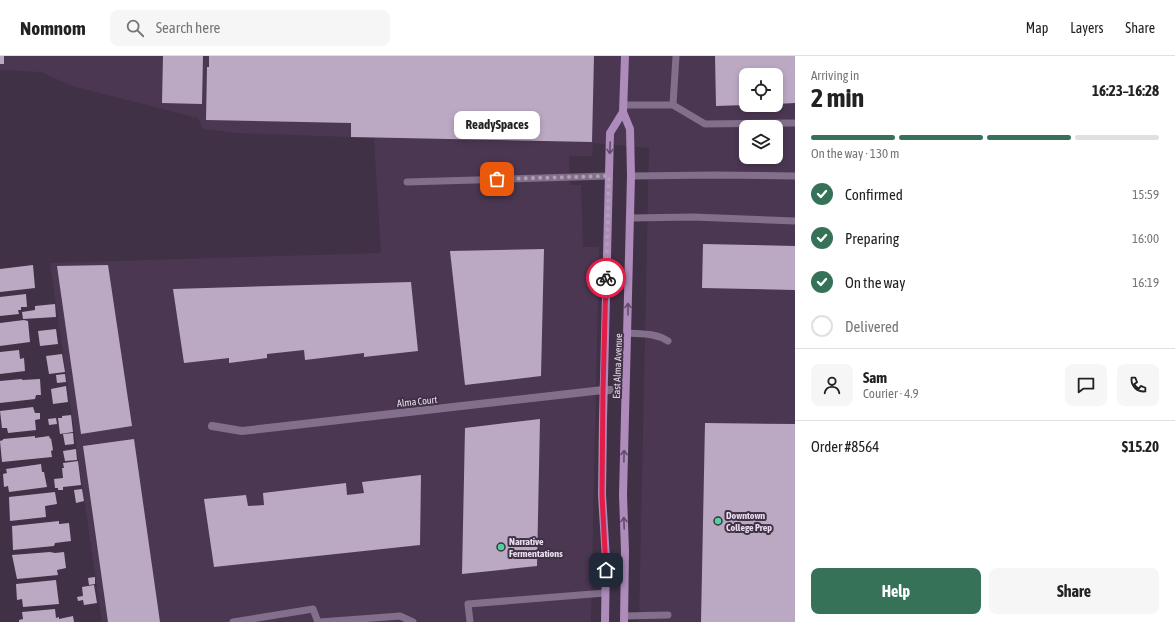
<!DOCTYPE html>
<html lang="en">
<head>
<meta charset="utf-8">
<style>
	:root { --surface:#fff; --page:#f6f6f6; --text:#222; --muted:#767676; --line:#e0e0e0; --accent:#367258 }
	body { margin:0; font-family:"Asap Condensed",sans-serif; background:var(--page); color:var(--text); height:100vh; display:flex; flex-direction:column; font-size:15px; white-space:nowrap }
	* { box-sizing:border-box; margin:0 }
	p { font-size:13px; color:var(--muted) }
	.icon { flex:none; width:22px; height:22px; fill:none; stroke:currentColor; stroke-width:2; stroke-linecap:round; stroke-linejoin:round }
	.map { position:relative; flex:1; overflow:hidden }
	.panel { display:flex; flex-direction:column; background:var(--surface); width:380px }
	.panel>* { flex:none }
	.controls { position:absolute; left:739px; top:12px; display:grid; gap:8px }
	.controls a { display:grid; place-items:center; width:44px; height:44px; border-radius:8px; background:var(--surface); box-shadow:0 2px 6px #0003; font-size:20px }
	.pin { position:absolute; display:grid; place-items:center; width:34px; height:34px; color:#fff; margin:-17px; border-radius:8px; box-shadow:0 2px 6px #0006 }
	.courier { position:absolute; display:grid; place-items:center; width:40px; height:40px; margin:-20px; border:3px solid #e11d48; border-radius:50%; background:#fff; color:#222; box-shadow:0 1px 5px #0007 }
	.bubble { position:absolute; height:28px; border-radius:8px; background:var(--surface); box-shadow:0 2px 6px #0003; font-size:13px; font-weight:700; line-height:28px; text-align:center }
	.headline em { font-style:normal; font-weight:700 }
	.headline div { display:flex; flex-direction:column-reverse }
	.headline { display:flex; align-items:center; justify-content:space-between; height:68px; padding:0 16px }
	h1 { font-size:26px; font-weight:700; line-height:30px }
	.bar { display:grid; grid-template-columns:repeat(4,1fr); gap:6px 4px; align-content:center; height:48px; padding:0 16px }
	.bar i { height:5px; border-radius:3px; background:var(--line) }
	.bar .on { background:var(--accent) }
	.bar p { grid-column:span 4 }
	.line { display:flex; align-items:center; gap:10px; padding:0 16px; border-top:1px solid var(--line) }
	.line div { flex:1 }
	.round { display:grid; place-items:center; flex:none; width:42px; height:42px; border-radius:8px; background:var(--page) }
	ol { padding:0 16px; list-style:none }
	li { display:flex; align-items:center; gap:12px; height:44px }
	li p { margin-inline-start:auto }
	li .icon { padding:4px; border-radius:50%; background:var(--accent); color:#fff; stroke-width:4 }
	li:last-child { color:var(--muted) }
	li i { width:22px; height:22px; border:2px solid var(--line); border-radius:50% }
	.cta { display:flex; gap:8px; margin-top:auto; padding:8px 16px }
	.cta a { flex:1; height:46px; border-radius:8px; background:var(--accent); color:#fff; font-size:16px; font-weight:700; line-height:46px; text-align:center }
	.cta a+a { background:var(--page); color:var(--text) }
	header { display:flex; align-items:center; gap:24px; box-sizing:border-box; height:56px; padding:0 20px; background:var(--surface); border-bottom:1px solid var(--line) }
	header strong { font-size:19px }
	nav { display:flex; gap:22px; margin-inline-start:auto; font-size:14px }
	.search { width:280px; height:36px; background:var(--page); display:flex; align-items:center; gap:10px; box-sizing:border-box; padding:0 14px; border-radius:8px; color:var(--muted); font-size:15px }
	main { display:flex; flex:1; min-height:0 }
	.map>svg:first-child { display:block }
	.built { fill:#4b3752; fill-rule:evenodd }
	.building { fill:#bba9c3 }
	.lines { fill:none; stroke-linecap:round; stroke-linejoin:round }
	.service { stroke:#836e8b; stroke-width:7 }
	.minor { stroke:#836e8b; stroke-width:8 }
	.secondary { stroke:#ad8bba; stroke-width:8 }
	.oneway { stroke:#614c69 }
	.done { stroke:#ada1b2; stroke-width:4; stroke-dasharray:0 7.2 }
	.route { stroke:#e11d48; stroke-width:5 }
	.poi-dot { fill:#4fd399; stroke:#403146; stroke-width:1.5 }
	.labels { text-anchor:middle; stroke-width:4; stroke-linejoin:round; paint-order:stroke }
	.street-label { font-size:10px; fill:#e8deec; stroke:#403146 }
	.poi-label { font-size:10px; font-weight:bold; fill:#e8deec; stroke:#403146; text-anchor:start }
</style>
</head>
<body>
<header>
<strong>Nomnom</strong>
<div class="search"><svg class="icon" aria-label="search" viewBox="0 0 24 24"><circle cx="10" cy="10" r="6"/><path d="M15 15l6 6"/></svg>Search here</div>
<nav><a>Map</a><a>Layers</a><a>Share</a></nav>
</header>
<main>
<div class="map">
<svg width="795" height="566" viewBox="0 0 795 566">
	<rect width="100%" height="100%" fill="#403146"/>
	<path class="built" d="M0,0H795V566H639L649,92L593,87L592,100H569L570,129H581L583,191H599L591,566H102L50,207L381,197L374,82L238,77L203,73L198,62L72,30L41,16L0,14ZM746,19H776V49H746ZM746,71H776V101H746Z"/>
	<path class="building" d="M0,0H4V8H0Z
		M163,0H203L202,48L162,47Z
		M209,0H594L592,86L351,81V67L206,64L207,11H209Z
		M715,0H795V47L776,48V19H746V49L716,50Z
		M703,188L795,190V234L702,232Z
		M544,193L541,320L465,329L450,195Z
		M33,209L35,232L0,236V213Z
		M108,209L132,370L81,378L57,210Z
		M411,226L418,295L364,301V297L305,304L304,294L267,298V302L229,307V302L184,307L173,233Z
		M26,238L27,251H21V254H18L19,258L0,260V241Z
		M55,248L56,261L23,263L22,256L35,254V250Z
		M24,264L28,265L30,286L0,290V267Z
		M56,273L58,288L40,290L38,275Z
		M19,294L20,303L24,302L25,315L0,318V296Z
		M62,298L65,316L49,318L46,300Z
		M65,318L66,326L57,327L56,319Z
		M22,323V324L40,323L41,339H36L35,343L0,347V325Z
		M66,330L68,346L53,348L51,333Z
		M33,351L35,357H40V363L35,364L36,374L8,377L7,372H2L0,355Z
		M71,359L73,376L60,378L58,362H62V360Z
		M56,362L57,368L49,369L48,363Z
		M540,363L537,510L462,518L465,372Z
		M705,367L795,368V566H701Z
		M73,377L74,388L65,389L63,378Z
		M35,380V382L49,380L50,383L51,382L53,394L51,395L52,401L2,406L0,385L3,384V383Z
		M134,383L160,566H108L83,390Z
		M76,393L77,404L65,405L63,395Z
		M78,405L81,429L63,431V434H58V432H55L54,423L63,422L62,412H64L63,407Z
		M41,408L42,416H44L47,431L9,436L8,430L4,431L3,418L7,417L6,413Z
		M421,419L420,489L214,511L204,443L246,439L248,450L264,449L263,437L346,427L347,439L364,437L362,426Z
		M82,433L84,445L76,447L74,434Z
		M55,436L57,448L45,450L46,461L10,465L9,441Z
		M59,465V468L69,467L71,485L55,487L54,490L13,494L12,470Z
		M50,496L55,497L64,496L66,512L57,514L58,519L17,523L12,499Z
		M95,521V528L89,529L88,522Z
		M56,524L59,548L23,551L22,543L17,544L16,528Z
		M94,529L97,547L84,549L83,544L78,545L77,541L83,540L82,531Z
		M55,553L56,562L59,561V563L73,560L74,566H19V564L23,563L22,556Z"/>
	<g class="lines">
		<path class="service" d="M624,49H673L676,0
			M673,49L705,68L795,67
			M631,120L715,119L795,120
			M407,126L609,120
			M631,162L693,161L795,165
			M628,277C642,278 656,277 668,285
			M624,560L668,559
			M233,566L313,553L318,566
			M320,566L400,560L413,566
			M470,566L468,548L605,537"/>
		<path class="minor" d="M212,370L242,375L603,334H625"/>
		<path class="secondary" d="M605,566L606,503L602,439L603,363L610,77L623,56
			M624,566L625,495L623,439L631,120L630,73L623,56L625,0"/>
	</g>
	<defs><path id="oneway-shaft" d="M-6 0H5M1.5-3L5.5 0L1.5 3" fill="none" stroke-width="1.6" stroke-linecap="round" stroke-linejoin="round"/></defs>
	<g class="oneway">
		<use href="#oneway-shaft" transform="translate(610 92) rotate(92)"/>
		<use href="#oneway-shaft" transform="translate(628 253) rotate(-90)"/>
		<use href="#oneway-shaft" transform="translate(624 400) rotate(-89)"/>
		<use href="#oneway-shaft" transform="translate(624 467) rotate(-92)"/>
	</g>
	<g class="lines">
		<path class="done" d="M497,123L609,120L606,222"/>
		<path class="route" d="M606,514L602,439L603,334L606,222"/>
	</g>
	<g class="poi-dot">
		<circle cx="718" cy="465" r="4"/>
		<circle cx="501" cy="491" r="4"/>
	</g>
	<g class="labels">
		<g class="street-label">
			<text transform="translate(617 310) rotate(-88)" y="4">East Alma Avenue</text>
			<text transform="translate(417 345) rotate(-6)" y="4">Alma Court</text>
		</g>
		<g class="poi-label">
			<text x="726" y="463">Downtown<tspan x="726" dy="12">College Prep</tspan></text>
			<text x="509" y="489">Narrative<tspan x="509" dy="12">Fermentations</tspan></text>
		</g>
	</g>
</svg>
<div class="controls">
<a><svg class="icon" aria-label="locate" viewBox="0 0 24 24"><circle cx="12" cy="12" r="6"/><path d="M12 2v4M12 18v4M2 12h4M18 12h4"/></svg></a>
<a><svg class="icon" aria-label="layers" viewBox="0 0 24 24"><path d="M12 4l9 5-9 5-9-5zM3 14l9 5 9-5"/></svg></a>
</div>
<div class="pin" style="left:497px;top:123px;background:#ea580c"><svg class="icon" aria-label="bag" viewBox="0 0 24 24"><path d="M5 8h14l-1 12H6zM9 8a3 3 0 0 1 6 0"/></svg></div>
<div class="pin" style="left:606px;top:514px;background:#1f2937"><svg class="icon" aria-label="home" viewBox="0 0 24 24"><path d="M3 11l9-7 9 7M6 9v11h12V9"/></svg></div>
<div class="courier" style="left:606px;top:222px"><svg class="icon" aria-label="bike" viewBox="0 0 24 24"><circle cx="6" cy="16" r="4"/><circle cx="18" cy="16" r="4"/><path d="M6 16l4-8h5l3 8M10 8l3 8H6M13 5h3"/></svg></div>
<div class="bubble" style="left:454px;top:55px;width:86px">ReadySpaces</div>
</div>
<section class="panel">
<div class="headline"><div><h1>2 min</h1><p>Arriving in</p></div><em>16:23–16:28</em></div>
<div class="bar"><i class="on"></i><i class="on"></i><i class="on"></i><i></i><p>On the way · 130 m</p></div>
<ol>
<li><svg class="icon" aria-label="check" viewBox="0 0 24 24"><path d="M5 12l5 5 9-10"/></svg>Confirmed<p>15:59</p></li>
<li><svg class="icon" aria-label="check" viewBox="0 0 24 24"><path d="M5 12l5 5 9-10"/></svg>Preparing<p>16:00</p></li>
<li><svg class="icon" aria-label="check" viewBox="0 0 24 24"><path d="M5 12l5 5 9-10"/></svg>On the way<p>16:19</p></li>
<li><i></i>Delivered</li>
</ol>
<div class="line" style="height:72px"><a class="round"><svg class="icon" aria-label="person" viewBox="0 0 24 24"><circle cx="12" cy="8" r="4"/><path d="M4 21q1-7 8-7t8 7"/></svg></a><div><b>Sam</b><p>Courier · 4.9</p></div><a class="round"><svg class="icon" aria-label="chat" viewBox="0 0 24 24"><path d="M4 5h16v11H9l-5 4z"/></svg></a><a class="round"><svg class="icon" aria-label="phone" viewBox="0 0 24 24"><path d="M5 4h4l2 5-3 2q2 4 5 5l2-3 5 2v4C11 20 4 13 5 4z"/></svg></a></div>
<div class="line" style="height:52px"><div>Order #8564</div><b>$15.20</b></div>
<div class="cta"><a>Help</a><a>Share</a></div>
</section>
</main>
</body>
</html>
